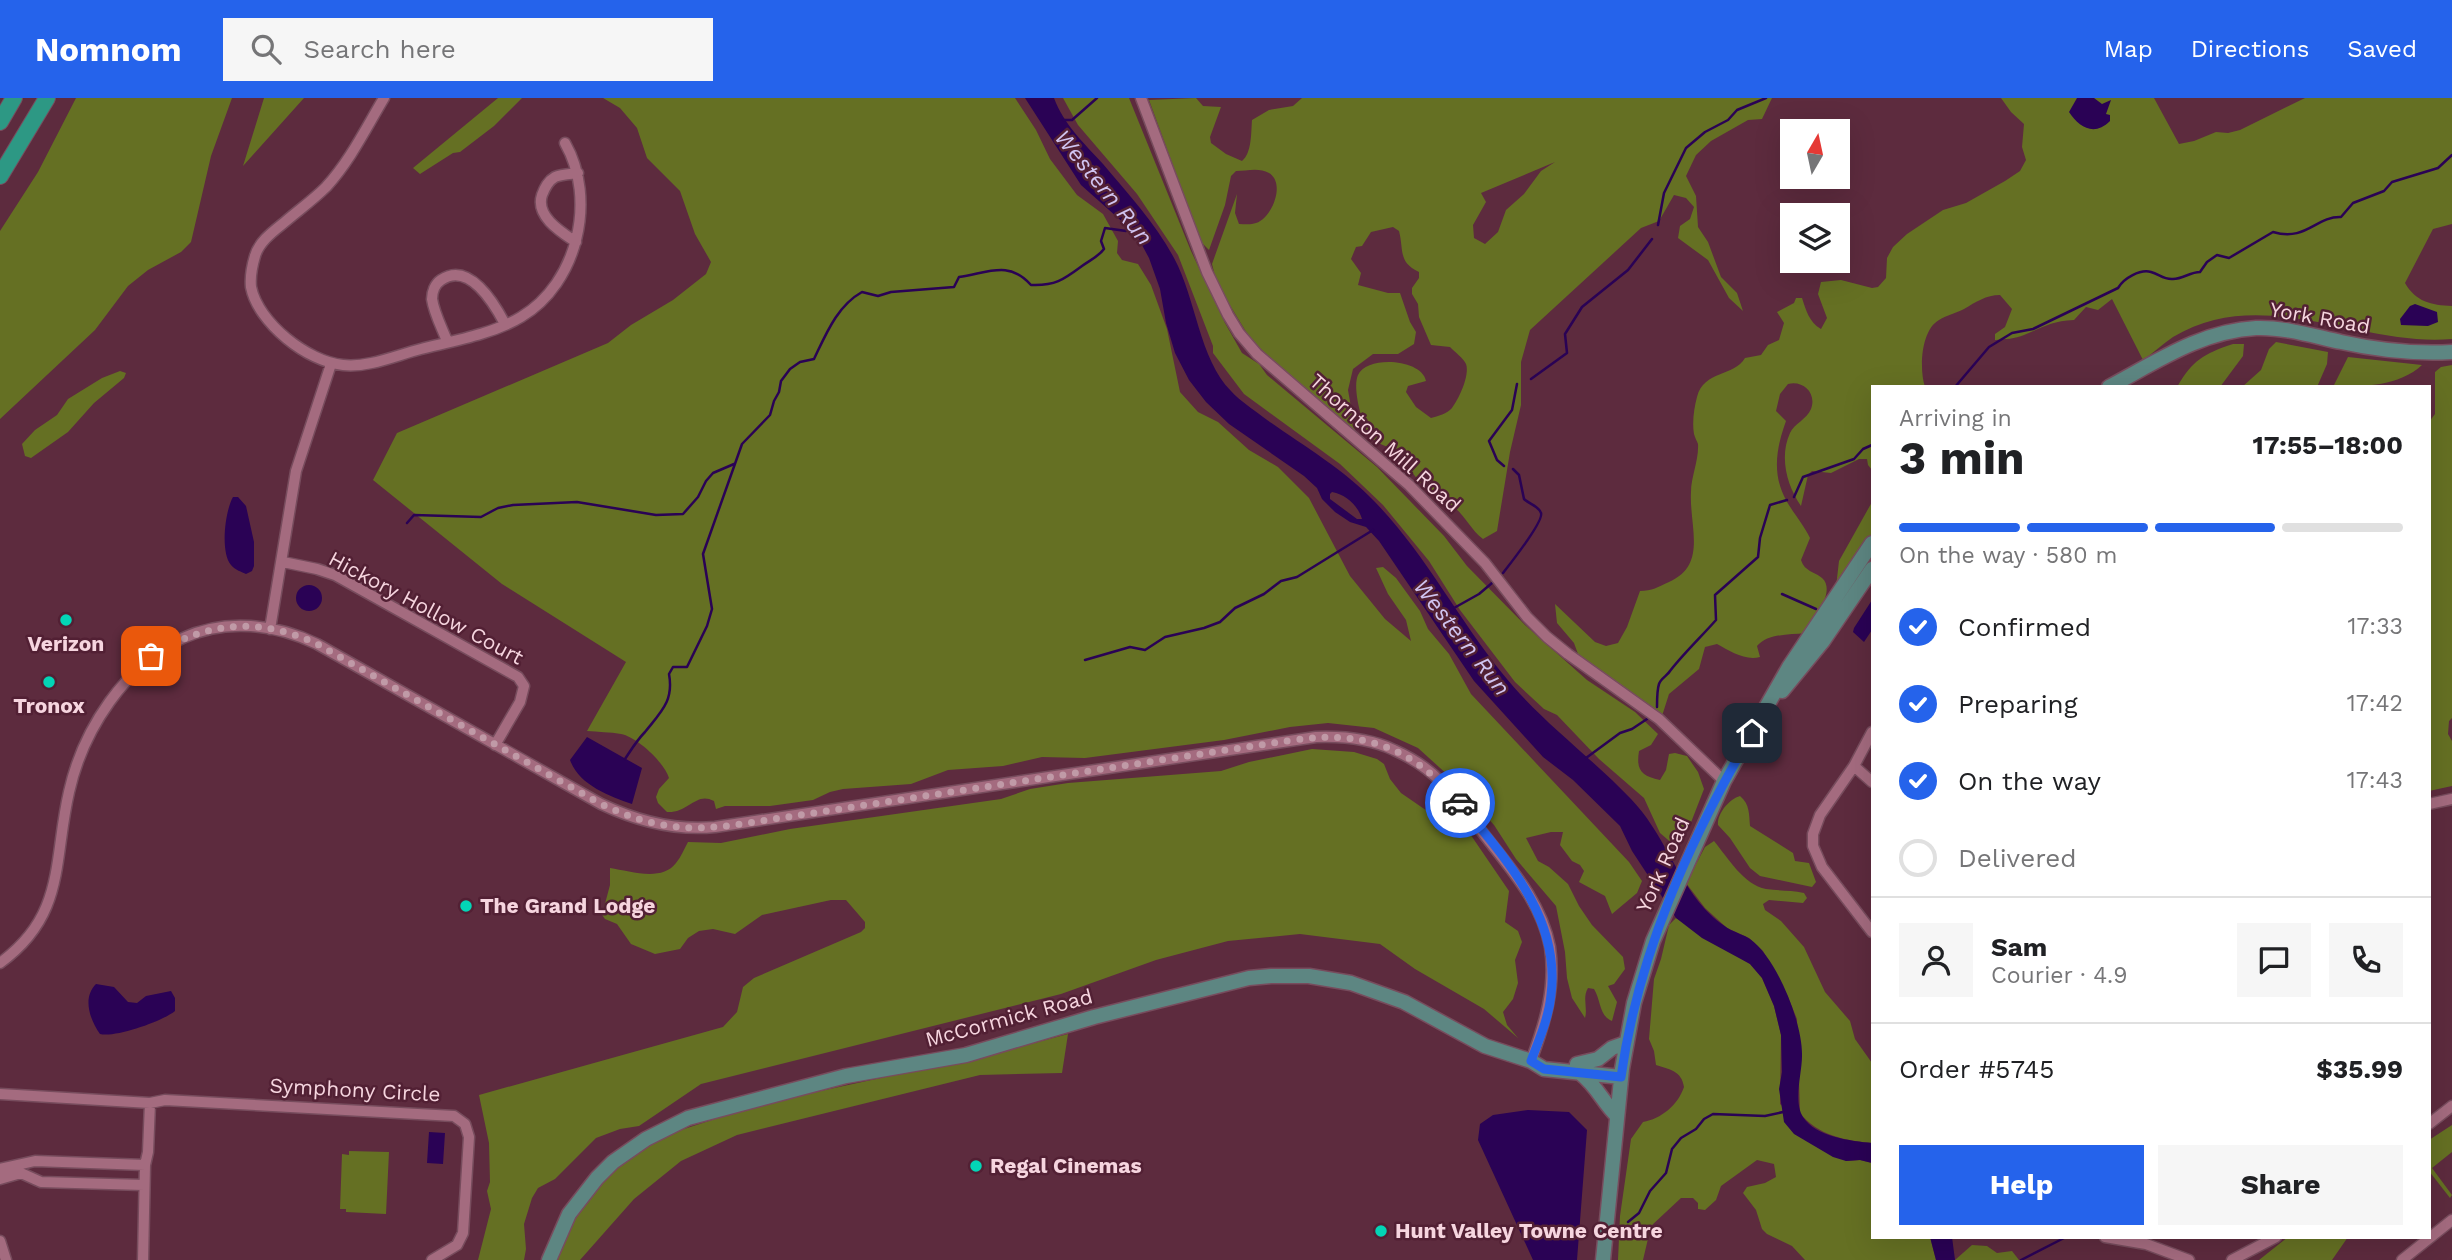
<!DOCTYPE html>
<html lang="en">
<head>
<meta charset="utf-8">
<style>
	:root { --surface:#fff; --page:#f6f6f6; --text:#202124; --muted:#757577; --line:#e0e0e0; --accent:#2563eb }
	body { margin:0; font-family:"Work Sans",sans-serif; background:var(--page); color:var(--text); height:100vh; display:flex; flex-direction:column; font-size:26px; white-space:nowrap }
	* { box-sizing:border-box; margin:0 }
	p { font-size:23px; color:var(--muted) }
	.icon { flex:none; width:38px; height:38px; fill:none; stroke:currentColor; stroke-width:2; stroke-linecap:round; stroke-linejoin:round }
	.map { position:relative; flex:1; overflow:hidden }
	.details { position:absolute; left:1871px; top:287px; width:560px; height:854px; display:flex; flex-direction:column; background:var(--surface); border-radius:0px; box-shadow:0 7px 28px #0002 }
	.details>* { flex:none }
	.needle { width:46px; rotate:9deg }
	.fabs { position:absolute; left:1780px; top:21px; display:grid; gap:14px }
	.fabs a { display:grid; place-items:center; width:70px; height:70px; border-radius:0px; background:var(--surface); box-shadow:0 7px 28px #0002; font-size:35px }
	.pin { position:absolute; display:grid; place-items:center; width:60px; height:60px; color:#fff; margin:-30px; border-radius:14px; box-shadow:0 4px 10px #0006 }
	.courier { position:absolute; display:grid; place-items:center; width:70px; height:70px; margin:-35px; border:5px solid #2563eb; border-radius:50%; background:#fff; color:#222; box-shadow:0 2px 9px #0007 }
	.head em { font-style:normal; font-weight:700 }
	.head div { display:flex; flex-direction:column-reverse }
	.head { display:flex; align-items:center; justify-content:space-between; height:119px; padding:0 28px }
	h1 { font-size:46px; font-weight:700; line-height:52px }
	.bar { display:grid; grid-template-columns:repeat(4,1fr); gap:10px 7px; align-content:center; height:84px; padding:0 28px }
	.bar i { height:9px; border-radius:5px; background:var(--line) }
	.bar .selected { background:var(--accent) }
	.bar p { grid-column:span 4 }
	.line { display:flex; align-items:center; gap:18px; padding:0 28px; border-top:2px solid var(--line) }
	.line div { flex:1 }
	.round { display:grid; place-items:center; flex:none; width:74px; height:74px; border-radius:0px; background:var(--page) }
	ol { padding:0 28px; list-style:none }
	li { display:flex; align-items:center; gap:21px; height:77px }
	li p { margin-inline-start:auto }
	li .icon { padding:7px; border-radius:50%; background:var(--accent); color:#fff; stroke-width:4 }
	li:last-child { color:var(--muted) }
	li i { width:38px; height:38px; border:4px solid var(--line); border-radius:50% }
	.cta { display:flex; gap:14px; margin-top:auto; padding:14px 28px }
	.cta a { flex:1; height:80px; border-radius:0px; background:var(--accent); color:#fff; font-size:28px; font-weight:700; line-height:80px; text-align:center }
	.cta a+a { background:var(--page); color:var(--text) }
	header { display:flex; align-items:center; gap:42px; box-sizing:border-box; height:98px; padding:0 35px; background:var(--accent); color:#fff }
	header strong { font-size:33px }
	nav { display:flex; gap:38px; margin-inline-start:auto; font-size:24px }
	.search { width:490px; height:63px; background:var(--page); display:flex; align-items:center; gap:18px; box-sizing:border-box; padding:0 24px; border-radius:0px; color:var(--muted); font-size:26px }
	.map>svg:first-child { display:block }
	.green { fill:#657023; fill-rule:evenodd }
	.water { fill:#2a0255; fill-rule:evenodd }
	.lines { fill:none; stroke-linecap:round; stroke-linejoin:round }
	.stream { stroke:#2a0255; stroke-width:2.5 }
	.minor-casing { stroke:#774c5d; stroke-width:13 }
	.major-casing { stroke:#774c5d; stroke-width:17 }
	.highway-casing { stroke:#774c5d; stroke-width:18 }
	.minor { stroke:#a46b7f; stroke-width:10 }
	.major { stroke:#5d8682; stroke-width:14 }
	.highway { stroke:#2d9884; stroke-width:16 }
	.done { stroke:#c09aa7; stroke-width:7; stroke-dasharray:0 12.6 }
	.route { stroke:#2563eb; stroke-width:9 }
	.poi-dot { fill:#03d5b6; stroke:#522034; stroke-width:2.5 }
	.labels { text-anchor:middle; stroke-width:5; stroke-linejoin:round; paint-order:stroke }
	.street-label { font-size:21px; fill:#f6d5df; stroke:#522034 }
	.poi-label { font-size:21px; font-weight:bold; fill:#f6d5df; stroke:#522034; text-anchor:start }
	.water-label { font-size:23px; font-style:italic; fill:#d0c4f1; stroke:#522034 }
</style>
</head>
<body>
<header>
<strong>Nomnom</strong>
<div class="search"><svg class="icon" aria-label="search" viewBox="0 0 24 24"><circle cx="10" cy="10" r="6"/><path d="M15 15l6 6"/></svg>Search here</div>
<nav><a>Map</a><a>Directions</a><a>Saved</a></nav>
</header>
<div class="map">
<svg width="2452" height="1162" viewBox="0 0 2452 1162">
	<rect width="100%" height="100%" fill="#5d2b3e"/>
	<path class="green" d="M76,0H232L211,58L191,144L181,154L148,172L128,188L95,232L0,321V133L38,74Z
		M264,0H304L243,68Z
		M498,0H522L494,28L460,54L453,55L420,76L413,70Z
		M603,0H1015L1036,32L1050,61L1077,97L1103,116L1118,143L1117,155L1122,162L1138,166L1151,187L1167,231L1180,294L1198,314L1218,324L1249,352L1278,369L1309,400L1350,478L1385,521L1411,543L1406,522L1388,496L1376,470L1383,469L1396,480L1420,513L1428,531L1449,556L1471,596L1629,764L1642,783L1637,795L1612,816L1605,798L1579,784L1584,773L1580,767L1572,763L1560,747L1563,734H1551L1526,740L1538,763L1549,769L1568,786L1579,808L1592,827L1623,859L1625,871L1614,886L1608,888L1617,904L1612,923C1599,918 1601,902 1594,891L1588,890C1582,900 1588,910 1585,920L1572,900L1567,880L1565,854L1556,808L1516,761L1494,727L1450,679L1418,650L1374,630L1328,625L1290,629L1224,642L1085,660L1042,659L1003,668L948,672L911,686L843,691L830,694L813,702L770,708H725L716,711L714,703C696,693 689,715 667,714L658,705L656,699L659,691L669,680C664,664 637,639 621,636C610,634 598,634 587,633L626,564L502,486L373,382L397,335L608,245L631,227L673,202L706,176L711,164L695,136L680,93L647,60L637,30L620,10Z
		M1063,0H1129L1191,153L1225,225L1242,255L1259,266L1267,277L1377,369L1444,438L1467,468L1525,527L1587,582L1635,614L1658,636L1651,647L1639,653C1636,672 1641,678 1660,682L1666,672L1669,656L1675,655L1687,658L1698,674L1704,691L1690,727L1674,747L1660,735L1644,700L1599,661L1557,617L1544,611L1515,584L1460,512L1429,463L1383,407L1340,366L1244,296L1213,255V248L1178,157L1137,96L1078,27Z
		M1196,0L1203,8L1221,9L1210,39L1211,45L1226,56L1242,63C1252,55 1251,34 1252,22L1269,12L1293,8L1302,0H1772L1762,21L1748,22L1711,43L1696,57L1686,78L1696,98L1698,129L1708,144L1721,179L1737,195L1743,213L1729,200L1708,162L1678,140L1680,128L1690,121L1694,109L1686,100L1674,97L1659,123L1641,130L1530,232L1521,264V307L1510,354L1497,433L1483,441C1471,432 1466,419 1455,410C1445,401 1433,397 1424,388C1413,378 1407,365 1397,355C1389,347 1376,347 1370,338C1362,327 1352,290 1358,277C1367,257 1422,261 1426,283L1408,288L1406,294L1416,309L1431,320C1438,318 1447,316 1452,310C1459,301 1470,277 1466,266C1463,260 1455,254 1450,249L1431,247L1419,219L1418,206L1412,196V190L1419,180V174C1398,164 1404,153 1399,133L1393,129L1371,134L1362,148L1356,149L1351,161L1361,175L1358,187L1388,195H1400L1410,224L1416,234L1414,246L1398,256H1373L1353,271L1348,292L1356,338L1251,242L1217,186L1212,166L1237,96L1235,115L1239,126C1244,126 1251,127 1256,125C1272,120 1286,85 1269,75C1259,69 1246,73 1236,73L1231,78L1225,107L1209,152L1201,144L1149,2ZM1555,64L1541,73L1524,96L1506,112L1498,134L1485,146L1474,140L1473,127L1486,104L1481,95Z
		M2001,0H2154L2179,46L2194,43L2216,34L2228,35L2240,32L2305,0H2452V126L2433,131L2405,185C2416,204 2431,207 2452,208V241C2358,249 2263,185 2173,239C2163,246 2153,255 2143,262L2112,201L2098,212L2086,209L2074,222C2051,223 2044,229 2024,237C2015,241 2005,241 1995,242V236L2005,229L2012,211L2000,197C1986,197 1976,204 1964,211C1956,215 1947,217 1939,222C1921,232 1919,271 1925,289H1872V372L1868,367L1867,361H1859L1831,375L1812,373L1808,377L1801,408C1787,388 1779,359 1790,335C1794,326 1807,321 1811,311C1817,295 1803,282 1788,286L1780,296L1776,313L1786,323C1777,348 1772,373 1784,398C1791,413 1803,425 1810,440L1801,462C1805,474 1814,473 1822,480C1837,493 1812,524 1805,535C1790,537 1768,535 1757,548L1760,559C1745,563 1730,553 1717,546L1705,549L1699,571L1669,596L1662,618L1578,556L1574,545L1557,525L1555,506L1595,544L1606,548L1618,545L1627,529L1640,493C1652,493 1658,489 1669,484C1708,467 1689,428 1691,394C1691,379 1699,362 1698,346C1697,343 1695,340 1694,336C1692,325 1694,310 1697,299C1704,272 1734,279 1745,260L1761,257L1768,247L1779,242L1784,225L1777,214L1794,205L1796,200H1802C1806,212 1809,224 1821,231L1827,220L1818,196L1821,184L1841,182L1872,190L1878,189L1886,180L1887,160L1893,149L1907,136L1943,112L1966,105L2005,83L2020,73L2026,62L2022,49L2024,26L2011,14Z
		M2276,244L2328,254L2327,266L2317,289H2242L2261,272L2269,251Z
		M2233,246H2244L2243,258L2220,289H2177C2193,262 2203,256 2233,246Z
		M2348,259L2422,267C2400,288 2362,289 2333,289Z
		M2452,267V620L2449,623L2448,636L2452,643V688L2429,693V324L2435,316V274L2441,269Z
		M120,273L126,275L124,280L94,305L68,334L31,360L25,358L22,346L35,332L57,317L68,301L102,280Z
		M1872,404V436L1836,489L1839,463Z
		M1312,651L1354,654L1377,661L1384,666L1390,681L1401,695L1433,717L1454,722L1466,730L1509,793L1505,824L1518,833L1522,844L1515,862L1518,885L1513,901L1503,914L1507,927L1518,940L1484,911L1415,871L1380,846L1300,836L1228,843L1156,862L1061,896L701,986L639,1028L620,1031L596,1040L555,1081L538,1090L532,1100L524,1126L526,1151L524,1162H478L491,1111L487,1093L490,1084L489,1045L479,997L723,929L737,914L743,889L754,880L861,834L865,830V824L846,802H831L762,817L735,836L713,831L699,833L688,840L680,851L655,856L631,846L617,826L605,821L602,817L610,787V770C630,773 662,784 676,765C681,759 684,751 688,744L721,745L790,731L1001,701L1030,691L1068,685L1221,673L1249,664Z
		M1740,698C1750,706 1749,717 1750,728L1793,755L1795,763L1809,765L1816,784L1812,789L1760,778L1750,770L1730,740L1718,727C1717,716 1729,701 1740,698Z
		M1714,743C1728,760 1744,787 1766,791C1779,793 1791,792 1804,795L1807,800L1803,805L1769,802L1763,806L1765,812L1781,823L1804,849L1825,894L1850,923L1855,941L1872,965V1045C1846,1043 1817,1037 1800,1015L1797,921L1788,899L1763,853L1749,840L1727,830L1705,810L1686,785L1705,749Z
		M1676,820L1750,866L1762,880L1774,908L1781,937L1780,1006L1846,1063L1860,1062L1872,1065V1139H1930L1936,1162H1805L1792,1148L1767,1136L1762,1131L1756,1112L1743,1095L1747,1089L1765,1085L1776,1079L1774,1066L1757,1062L1721,1088L1716,1102L1705,1112L1698,1111V1105L1693,1100H1681L1651,1128L1643,1162H1618L1620,1118L1631,1041L1643,1024C1661,1021 1678,1007 1684,989C1682,973 1669,971 1656,967L1654,953L1649,941L1654,881L1661,861L1669,827Z
		M1068,936L1062,975L980,977L737,1037L681,1063L634,1101L580,1162H556L577,1113L617,1068L659,1039L765,1005L996,955Z
		M2452,1027V1054L2432,1070L2452,1097L2450,1100L2429,1073V1042Z
		M349,1053L389,1054L386,1116L346,1114V1111H340L342,1056L349,1057Z
		M2288,1139H2348L2332,1162H2259Z
		M1972,1147L1987,1148L1997,1155L2012,1153L2019,1162H1955Z"/>
	<path class="water" d="M1025,0H1054C1064,27 1084,45 1103,66C1128,96 1156,126 1174,160C1196,200 1199,261 1231,293C1240,303 1253,311 1263,319C1299,345 1344,371 1374,403C1424,454 1457,519 1502,575C1540,623 1589,657 1631,701C1662,733 1675,777 1704,810C1711,818 1722,827 1731,832C1737,835 1744,837 1750,841C1777,860 1803,926 1802,958C1802,976 1793,1003 1803,1019C1816,1039 1851,1043 1872,1045V1065L1860,1062L1846,1063L1833,1059L1794,1036L1784,1024L1779,991L1782,974L1781,937L1774,908L1762,880L1750,866L1702,840L1676,820L1632,753L1620,728L1573,682L1543,659L1474,583L1379,443L1366,429L1350,424L1335,414L1322,401L1317,390L1304,378L1229,326L1206,304L1189,282L1175,255L1166,225L1160,191L1149,160L1136,136L1081,87ZM1332,394C1347,397 1358,408 1362,421H1357L1330,401V396Z
		M2077,0H2094L2102,6L2111,2L2106,16L2110,17V23C2094,39 2079,29 2069,14Z
		M2415,206L2437,214L2438,224L2428,228L2401,227L2400,221L2410,208Z
		M233,399H238L246,408L254,444V468L252,473L246,476C242,474 235,472 231,467C220,454 225,413 233,399Z
		M296 500a13 13 0 1 1 26 0a13 13 0 1 1-26 0Z
		M1872,502V532L1864,544L1853,534L1854,530Z
		M587,639L642,670L632,706C609,698 579,687 570,662Z
		M96,886L114,889L128,904L137,905L146,898L171,893L175,900V913C163,923 115,940 100,936C90,922 82,900 96,886Z
		M1528,1012L1569,1014L1587,1032L1577,1162H1533L1478,1042L1480,1026L1493,1017Z
		M429,1034L445,1035L443,1066L427,1065Z
		M1930,1139H1952L1955,1162H1936Z"/>
	<g class="lines">
		<path class="stream" d="M1063,22H1072L1097,0
			M1658,127L1664,95L1686,50L1705,34L1728,22L1737,12L1766,0
			M1531,281L1567,255L1565,236L1582,209L1628,172L1652,141
			M1955,289L1989,249L2012,235L2033,231L2118,190C2124,180 2140,171 2151,174C2159,176 2164,182 2173,181C2183,181 2190,174 2200,174L2207,164L2217,157L2229,160L2273,134C2306,144 2316,118 2341,119L2353,105L2384,93L2392,84L2438,70L2452,57
			M1504,368L1497,362L1489,343L1512,312L1517,286
			M1794,399L1803,379L1854,361L1863,351L1872,347
			M407,425L414,417L481,419L498,410L513,407L577,404L656,417L683,416L698,399L706,383L713,375L734,366
			M1503,475C1510,466 1544,423 1541,415C1539,408 1529,406 1524,401L1519,377L1513,371
			M1782,496L1816,511
			M1454,510L1479,496L1492,485
			M1085,562L1130,549L1145,552L1165,539L1204,530L1220,524L1235,510L1264,496L1281,483L1297,479L1373,432
			M1657,609C1657,602 1657,592 1659,586C1661,580 1667,578 1670,573C1684,555 1701,539 1716,522L1715,497L1758,459L1760,440L1770,407L1787,402
			M1586,660L1620,635L1632,631L1647,621
			M625,661C631,652 637,642 645,634C661,614 674,603 669,576L673,569H687L707,528L712,511L703,456L742,346L770,317L774,303L779,294L781,283L790,271L800,264L814,261C826,236 837,208 862,194L878,198L891,194L954,189L959,179C988,175 1009,162 1031,187C1055,188 1063,182 1082,168C1090,162 1098,159 1104,151L1101,143L1105,130L1126,133L1129,127
			M1628,1124L1639,1115L1650,1093L1666,1075L1672,1051L1681,1040L1696,1031L1704,1021L1713,1016L1765,1018L1783,1014
			M2021,1162L2066,1139"/>
		<g class="minor-casing">
			<path id="minor" d="M384,0C366,30 350,63 326,89C314,101 299,112 286,123C275,132 259,143 255,158C252,168 250,179 251,189C258,225 308,264 343,267C368,270 397,257 421,251C453,243 493,236 521,219C578,185 597,101 565,45
				M1141,0L1207,174L1228,217L1239,235L1257,256L1409,387L1485,465L1527,519L1547,539L1568,556L1659,621L1724,683
				M576,144C561,134 535,118 542,97C545,89 548,83 555,79C562,76 571,76 578,75
				M447,243C442,230 434,215 432,201C432,194 435,186 441,182C469,163 494,205 505,226
				M283,464L317,471L335,477L518,579L524,588L520,604L495,647
				M270,531L296,373L331,266
				M1854,668L1872,634
				M1872,684L1854,668L1820,717L1813,736V748L1822,769L1872,834
				M2429,706L2452,701
				M0,865C66,817 53,763 69,694C83,631 125,568 183,540C226,520 276,526 317,546L601,706C637,723 675,733 715,729L1316,639C1343,638 1369,640 1394,652C1412,660 1429,671 1442,685C1458,702 1472,721 1486,739C1512,772 1542,806 1550,849C1556,890 1545,925 1531,963
				M0,996L150,1005L165,1002L454,1018L465,1026L469,1039L463,1135L457,1147L432,1162
				M2429,1026L2452,1008
				M0,1071L35,1063L145,1067
				M0,1081L21,1075L41,1084L144,1087
				M2105,1139L2146,1146L2189,1162
				M0,1143L6,1162
				M143,1162L145,1067L148,1054L150,1005
				M2232,1162L2276,1139
				M2402,1162L2452,1122"/>
		</g>
		<g class="major-casing">
			<path id="major" d="M2109,289C2156,264 2201,233 2256,230C2285,229 2313,238 2341,244C2377,252 2415,256 2452,254
				M1782,593L1823,543L1872,471
				M1577,966L1598,961L1612,950L1626,945
				M1580,975C1597,988 1602,1003 1617,1018
				M549,1162L569,1116L597,1080L613,1064L646,1041L688,1020L846,978L966,957L1094,919L1249,880L1271,878H1309L1351,885L1404,904L1485,948L1531,963L1544,971L1621,979
				M1603,1162L1622,971L1634,905L1653,843L1724,683L1789,569L1872,445"/>
		</g>
		<g class="highway-casing">
			<path id="highway" d="M0,24L14,0
				M0,78L47,0"/>
		</g>
		<use href="#minor" class="minor"/>
		<use href="#major" class="major"/>
		<use href="#highway" class="highway"/>
	</g>
	<g class="lines">
		<path class="done" d="M151,558C205,524 258,518 317,546L601,706C652,730 686,734 741,726L1293,642C1366,632 1411,649 1460,705"/>
		<path class="route" d="M1460,705C1505,760 1561,820 1551,897C1549,919 1539,942 1531,963L1544,971L1621,979C1638,856 1690,741 1752,635"/>
	</g>
	<g class="poi-dot">
		<circle cx="66" cy="522" r="7"/>
		<circle cx="49" cy="584" r="7"/>
		<circle cx="466" cy="808" r="7"/>
		<circle cx="976" cy="1068" r="7"/>
		<circle cx="1381" cy="1133" r="7"/>
	</g>
	<g class="labels">
		<g class="street-label">
			<text transform="translate(2320 220) rotate(10)" y="7">York Road</text>
			<text transform="translate(1385 345) rotate(42)" y="7">Thornton Mill Road</text>
			<text transform="translate(426 510) rotate(28)" y="7">Hickory Hollow Court</text>
			<text transform="translate(1663 767) rotate(-66)" y="7">York Road</text>
			<text transform="translate(1009 920) rotate(-15)" y="7">McCormick Road</text>
			<text transform="translate(355 992) rotate(3)" y="7">Symphony Circle</text>
		</g>
		<g class="poi-label">
			<text x="66" y="553" text-anchor="middle">Verizon</text>
			<text x="49" y="615" text-anchor="middle">Tronox</text>
			<text x="480" y="815">The Grand Lodge</text>
			<text x="990" y="1075">Regal Cinemas</text>
			<text x="1395" y="1140">Hunt Valley Towne Centre</text>
		</g>
		<g class="water-label">
			<text transform="translate(1104 89) rotate(51)" y="8">Western Run</text>
			<text transform="translate(1462 539) rotate(52)" y="8">Western Run</text>
		</g>
	</g>
</svg>
<div class="fabs">
<a><svg class="needle" viewBox="-14 -14 28 28"><path d="M0-13l5 13h-10z" fill="#e53935"/><path d="M0 13l5-13h-10z" fill="#757577"/></svg></a>
<a><svg class="icon" aria-label="layers" viewBox="0 0 24 24"><path d="M12 4l9 5-9 5-9-5zM3 14l9 5 9-5"/></svg></a>
</div>
<div class="pin" style="left:151px;top:558px;background:#ea580c"><svg class="icon" aria-label="bag" viewBox="0 0 24 24"><path d="M5 8h14l-1 12H6zM9 8a3 3 0 0 1 6 0"/></svg></div>
<div class="pin" style="left:1752px;top:635px;background:#1f2937"><svg class="icon" aria-label="home" viewBox="0 0 24 24"><path d="M3 11l9-7 9 7M6 9v11h12V9"/></svg></div>
<div class="courier" style="left:1460px;top:705px"><svg class="icon" aria-label="car" viewBox="0 0 24 24"><path d="M5 17H2v-5l4-1 3-4h7l3 4 3 1v5h-3M9 17h6M6 11h13"/><circle cx="7" cy="17" r="2"/><circle cx="17" cy="17" r="2"/></svg></div>
<section class="details">
<div class="head"><div><h1>3 min</h1><p>Arriving in</p></div><em>17:55–18:00</em></div>
<div class="bar"><i class="selected"></i><i class="selected"></i><i class="selected"></i><i></i><p>On the way · 580 m</p></div>
<ol>
<li><svg class="icon" aria-label="check" viewBox="0 0 24 24"><path d="M5 12l5 5 9-10"/></svg>Confirmed<p>17:33</p></li>
<li><svg class="icon" aria-label="check" viewBox="0 0 24 24"><path d="M5 12l5 5 9-10"/></svg>Preparing<p>17:42</p></li>
<li><svg class="icon" aria-label="check" viewBox="0 0 24 24"><path d="M5 12l5 5 9-10"/></svg>On the way<p>17:43</p></li>
<li><i></i>Delivered</li>
</ol>
<div class="line" style="height:126px"><a class="round"><svg class="icon" aria-label="person" viewBox="0 0 24 24"><circle cx="12" cy="8" r="4"/><path d="M4 21q1-7 8-7t8 7"/></svg></a><div><b>Sam</b><p>Courier · 4.9</p></div><a class="round"><svg class="icon" aria-label="chat" viewBox="0 0 24 24"><path d="M4 5h16v11H9l-5 4z"/></svg></a><a class="round"><svg class="icon" aria-label="phone" viewBox="0 0 24 24"><path d="M5 4h4l2 5-3 2q2 4 5 5l2-3 5 2v4C11 20 4 13 5 4z"/></svg></a></div>
<div class="line" style="height:91px"><div>Order #5745</div><b>$35.99</b></div>
<div class="cta"><a>Help</a><a>Share</a></div>
</section>
</div>
</body>
</html>
